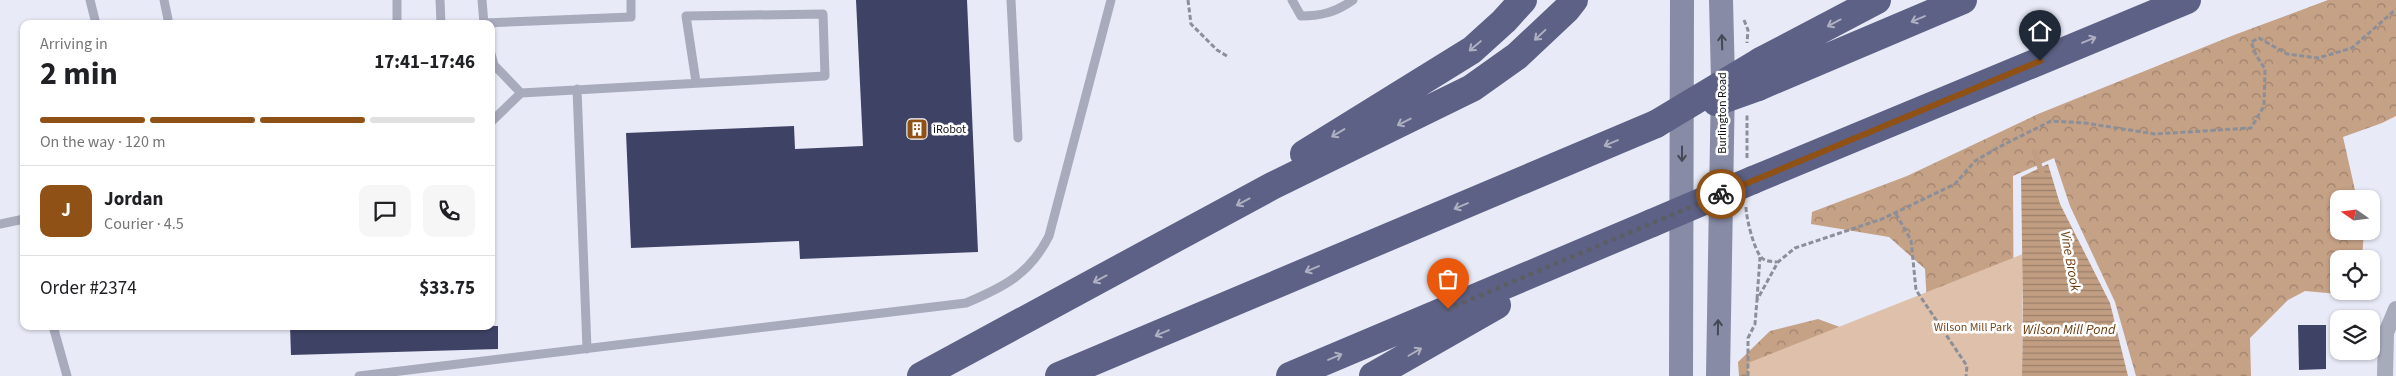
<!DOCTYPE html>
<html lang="en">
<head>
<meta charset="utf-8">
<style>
	:root { --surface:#fff; --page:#f6f6f6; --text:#202124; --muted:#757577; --line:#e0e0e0; --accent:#8f5116 }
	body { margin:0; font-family:"Source Sans 3",sans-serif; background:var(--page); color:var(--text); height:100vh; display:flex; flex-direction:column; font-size:19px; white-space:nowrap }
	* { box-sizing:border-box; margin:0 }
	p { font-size:16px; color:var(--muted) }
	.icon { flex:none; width:28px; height:28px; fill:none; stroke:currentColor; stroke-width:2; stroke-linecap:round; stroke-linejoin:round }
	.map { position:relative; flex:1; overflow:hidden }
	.side { position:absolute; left:20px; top:20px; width:475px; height:310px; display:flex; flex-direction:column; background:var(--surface); border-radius:10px; box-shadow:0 1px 4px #0004 }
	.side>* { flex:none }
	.needle { width:32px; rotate:284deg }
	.controls { position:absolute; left:2330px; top:190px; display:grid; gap:10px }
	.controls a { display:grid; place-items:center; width:50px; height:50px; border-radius:10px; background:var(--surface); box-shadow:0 1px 4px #0004; font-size:25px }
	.pin { position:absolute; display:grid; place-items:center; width:42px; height:42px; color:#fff; margin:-51px -21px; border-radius:50% 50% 50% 0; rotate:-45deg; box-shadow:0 0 5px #0007 }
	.pin .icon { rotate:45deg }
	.courier { position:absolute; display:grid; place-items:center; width:50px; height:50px; margin:-25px; border:4px solid #8f5116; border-radius:50%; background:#fff; color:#222; box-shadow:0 1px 6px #0007 }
	.headline em { font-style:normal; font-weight:700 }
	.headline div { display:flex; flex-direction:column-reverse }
	.headline { display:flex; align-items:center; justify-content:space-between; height:85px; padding:0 20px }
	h1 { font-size:32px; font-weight:700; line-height:38px }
	.bar { display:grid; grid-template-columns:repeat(4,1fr); gap:8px 5px; align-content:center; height:60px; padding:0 20px }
	.bar i { height:6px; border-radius:4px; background:var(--line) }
	.bar .active { background:var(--accent) }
	.bar p { grid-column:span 4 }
	.line { display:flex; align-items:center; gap:12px; padding:0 20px; border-top:1px solid var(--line) }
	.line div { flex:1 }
	.round { display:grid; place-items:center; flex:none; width:52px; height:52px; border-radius:10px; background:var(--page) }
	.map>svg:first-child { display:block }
	.forest { fill:url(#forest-crowns) }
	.park { fill:#dfc1ab }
	.water { fill:url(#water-rules) }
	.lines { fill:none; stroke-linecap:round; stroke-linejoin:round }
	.stream { stroke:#c19d82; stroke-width:5.5 }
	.building { fill:#3e4264 }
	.path { stroke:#8d8f98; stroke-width:3; stroke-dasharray:5 2.5; stroke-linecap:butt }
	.service { stroke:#a8abbc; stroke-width:9 }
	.minor { stroke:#a8abbc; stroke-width:16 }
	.secondary { stroke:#878ba5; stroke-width:24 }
	.motorway { stroke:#5c6185; stroke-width:28 }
	.motorway-bridge { stroke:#5c6185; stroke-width:28 }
	.oneway { stroke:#aeb0c2 }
	.oneway2 { stroke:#464856 }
	.done { stroke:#5c5e65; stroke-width:5; stroke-dasharray:0 9 }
	.route { stroke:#8f5116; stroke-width:6 }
	.labels { text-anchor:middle; stroke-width:5; stroke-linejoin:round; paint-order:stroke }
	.street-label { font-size:12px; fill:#111216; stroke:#fff }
	.poi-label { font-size:12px; fill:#111216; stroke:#fff; text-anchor:start }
	.park-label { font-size:12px; fill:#79491e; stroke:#fff }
	.water-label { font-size:14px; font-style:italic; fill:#6c3d10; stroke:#fff }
</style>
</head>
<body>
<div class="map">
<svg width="2396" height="376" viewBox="0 0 2396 376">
	<defs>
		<pattern id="forest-crowns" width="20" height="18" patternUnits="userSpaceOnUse" patternTransform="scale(1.25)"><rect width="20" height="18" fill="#c5a186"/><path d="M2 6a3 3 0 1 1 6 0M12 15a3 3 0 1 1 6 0" fill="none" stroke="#9f826d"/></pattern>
		<pattern id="water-rules" width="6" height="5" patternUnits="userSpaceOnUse" patternTransform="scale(1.25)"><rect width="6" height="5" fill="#c19d82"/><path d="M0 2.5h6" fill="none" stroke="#9b7f69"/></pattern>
	</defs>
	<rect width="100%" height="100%" fill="#e8eaf7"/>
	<path class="forest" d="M2328,0H2396V116L2382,123L2343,137L2357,199H2339V231H2364L2362,259H2339V291H2353L2350,295L2305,291L2288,300L2250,338L2251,376H2136L2115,302L2070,206L2054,158L2013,176L2014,376L1928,324L1925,269L1889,237L1811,224L1812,212L1907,176L2038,114L2234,35Z
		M1818,319L1848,330L1882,376H1739L1738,362L1770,331Z"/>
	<path class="park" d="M2023,254L2022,376H1748V363Z"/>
	<path class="water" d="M2048,164L2060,204L2110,303L2128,376H2022L2023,304L2021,177Z"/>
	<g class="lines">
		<path class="stream" d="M2034,151L2042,173"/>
	</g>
	<path class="building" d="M856,0H967L978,252L800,259L799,241L631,248L626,133L794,126L795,149L863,146Z
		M2298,325H2326V369L2299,370Z
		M290,326H498V349L291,355Z"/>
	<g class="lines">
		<path class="path" d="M1188,0L1191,24L1217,50L1227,56
			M1744,20L1748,30L1747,43
			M1747,158V115
			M1746,207C1746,217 1754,251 1762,258C1766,262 1772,261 1777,262
			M1896,214L1911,240L1916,290L1967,366L1966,376
			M1757,299L1760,257
			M1748,376V338L1755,324L1757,300L1778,262L1795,248L1882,219L1955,184L1975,161L1999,147L2051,121L2085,123L2155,134L2251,128L2264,106L2265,69L2256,55L2251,42L2259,38L2287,54L2318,58L2352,48L2396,9"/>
		<path class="service" d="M90,0L96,24
			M164,0L169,24
			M440,0L441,24
			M482,0L484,24
			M1011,0L1018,138
			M1292,0L1301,16C1322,16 1336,12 1353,0
			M484,23L631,17V0
			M397,24V0
			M491,54L494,65L521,93
			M577,89L587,349
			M491,122L521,93L825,76L823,14L686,16L696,82
			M0,224L24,219
			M53,326L67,376
			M359,376L966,303C1004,287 1030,274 1049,236L1111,0"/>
		<path class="minor" d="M2385,376L2386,333L2396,309"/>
		<path class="secondary" d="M1681,376L1682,0
			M1718,376L1723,81L1721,0"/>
		<path class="motorway" d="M1761,61L1877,0
			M1758,87L1963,0
			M1304,154L1472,50L1504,21L1523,0
			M1753,180L2187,0
			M921,376L1272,186L1472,88L1517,56L1567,9L1574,0
			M1059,376L1656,124
			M1290,376L1652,223
			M1373,376L1497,305"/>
		<path class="motorway-bridge" d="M1716,102L1758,87
			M1656,124L1761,61
			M1652,223L1753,180"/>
	</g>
	<defs><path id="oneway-shaft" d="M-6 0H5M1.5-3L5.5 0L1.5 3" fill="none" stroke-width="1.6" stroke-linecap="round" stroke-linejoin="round" transform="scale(1.25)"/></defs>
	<g class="oneway">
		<use href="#oneway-shaft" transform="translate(1918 19) rotate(157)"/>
		<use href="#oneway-shaft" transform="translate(1834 23) rotate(152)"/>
		<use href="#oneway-shaft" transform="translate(1540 35) rotate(137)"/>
		<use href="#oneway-shaft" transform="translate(2089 40) rotate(-22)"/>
		<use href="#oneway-shaft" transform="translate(1475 46) rotate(140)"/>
		<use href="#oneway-shaft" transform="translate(1404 122) rotate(153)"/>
		<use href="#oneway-shaft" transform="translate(1338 133) rotate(149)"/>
		<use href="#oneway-shaft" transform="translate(1611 143) rotate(157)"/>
		<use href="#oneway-shaft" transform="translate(1243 202) rotate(152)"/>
		<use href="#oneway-shaft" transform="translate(1461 206) rotate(157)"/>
		<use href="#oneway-shaft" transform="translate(1312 269) rotate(157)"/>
		<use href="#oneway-shaft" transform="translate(1100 279) rotate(152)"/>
		<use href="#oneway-shaft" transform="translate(1162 333) rotate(157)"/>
		<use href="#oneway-shaft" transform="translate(1415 352) rotate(-30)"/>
		<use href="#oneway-shaft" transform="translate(1335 357) rotate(-23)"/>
	</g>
	<g class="oneway2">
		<use href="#oneway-shaft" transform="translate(1722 42) rotate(-92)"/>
		<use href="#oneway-shaft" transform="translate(1682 154) rotate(90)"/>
		<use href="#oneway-shaft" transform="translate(1718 327) rotate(-89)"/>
	</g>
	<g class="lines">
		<path class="done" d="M1448,309L1721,194"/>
		<path class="route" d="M1721,194L2040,61"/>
	</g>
	<defs>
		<g id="building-square" transform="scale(1.125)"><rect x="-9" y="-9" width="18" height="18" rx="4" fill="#8f5116" stroke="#fff"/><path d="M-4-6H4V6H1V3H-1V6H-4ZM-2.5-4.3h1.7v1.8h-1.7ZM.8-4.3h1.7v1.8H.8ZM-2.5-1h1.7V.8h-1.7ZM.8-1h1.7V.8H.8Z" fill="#fff"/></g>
	</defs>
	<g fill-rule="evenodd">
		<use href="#building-square" x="917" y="129"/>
	</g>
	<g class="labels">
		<g class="street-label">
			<text transform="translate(1722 113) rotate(-90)" y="4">Burlington Road</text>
		</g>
		<g class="poi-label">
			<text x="933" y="133">iRobot</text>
		</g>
		<g class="park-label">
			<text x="1973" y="331">Wilson Mill Park</text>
		</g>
		<g class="water-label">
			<text transform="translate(2071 261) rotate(80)" y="5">Vine Brook</text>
			<text x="2069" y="334">Wilson Mill Pond</text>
		</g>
	</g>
</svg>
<div class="controls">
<a><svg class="needle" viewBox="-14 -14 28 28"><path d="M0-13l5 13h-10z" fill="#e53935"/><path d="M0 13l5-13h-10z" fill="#757577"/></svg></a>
<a><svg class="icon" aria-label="locate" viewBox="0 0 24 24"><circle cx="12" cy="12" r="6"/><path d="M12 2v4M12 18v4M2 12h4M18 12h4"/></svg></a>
<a><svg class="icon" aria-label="layers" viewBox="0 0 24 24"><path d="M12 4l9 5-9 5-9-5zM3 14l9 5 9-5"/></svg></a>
</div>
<div class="pin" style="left:1448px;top:309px;background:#ea580c"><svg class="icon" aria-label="bag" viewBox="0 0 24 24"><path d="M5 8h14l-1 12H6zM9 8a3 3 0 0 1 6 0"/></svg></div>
<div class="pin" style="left:2040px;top:61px;background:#1f2937"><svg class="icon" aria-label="home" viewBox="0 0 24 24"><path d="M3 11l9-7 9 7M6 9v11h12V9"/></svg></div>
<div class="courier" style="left:1721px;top:194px"><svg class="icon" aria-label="bike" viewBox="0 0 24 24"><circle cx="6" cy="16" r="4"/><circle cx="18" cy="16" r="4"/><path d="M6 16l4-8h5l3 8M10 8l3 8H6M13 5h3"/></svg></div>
<section class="side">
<div class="headline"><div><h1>2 min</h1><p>Arriving in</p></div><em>17:41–17:46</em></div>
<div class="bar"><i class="active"></i><i class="active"></i><i class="active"></i><i></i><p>On the way · 120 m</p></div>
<div class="line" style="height:90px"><b class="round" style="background:var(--accent);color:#fff">J</b><div><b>Jordan</b><p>Courier · 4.5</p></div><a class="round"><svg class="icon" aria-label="chat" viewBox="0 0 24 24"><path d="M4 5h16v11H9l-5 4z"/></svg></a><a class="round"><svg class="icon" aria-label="phone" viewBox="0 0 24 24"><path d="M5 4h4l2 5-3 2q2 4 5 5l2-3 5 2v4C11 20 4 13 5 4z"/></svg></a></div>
<div class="line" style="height:65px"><div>Order #2374</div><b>$33.75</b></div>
</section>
</div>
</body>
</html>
